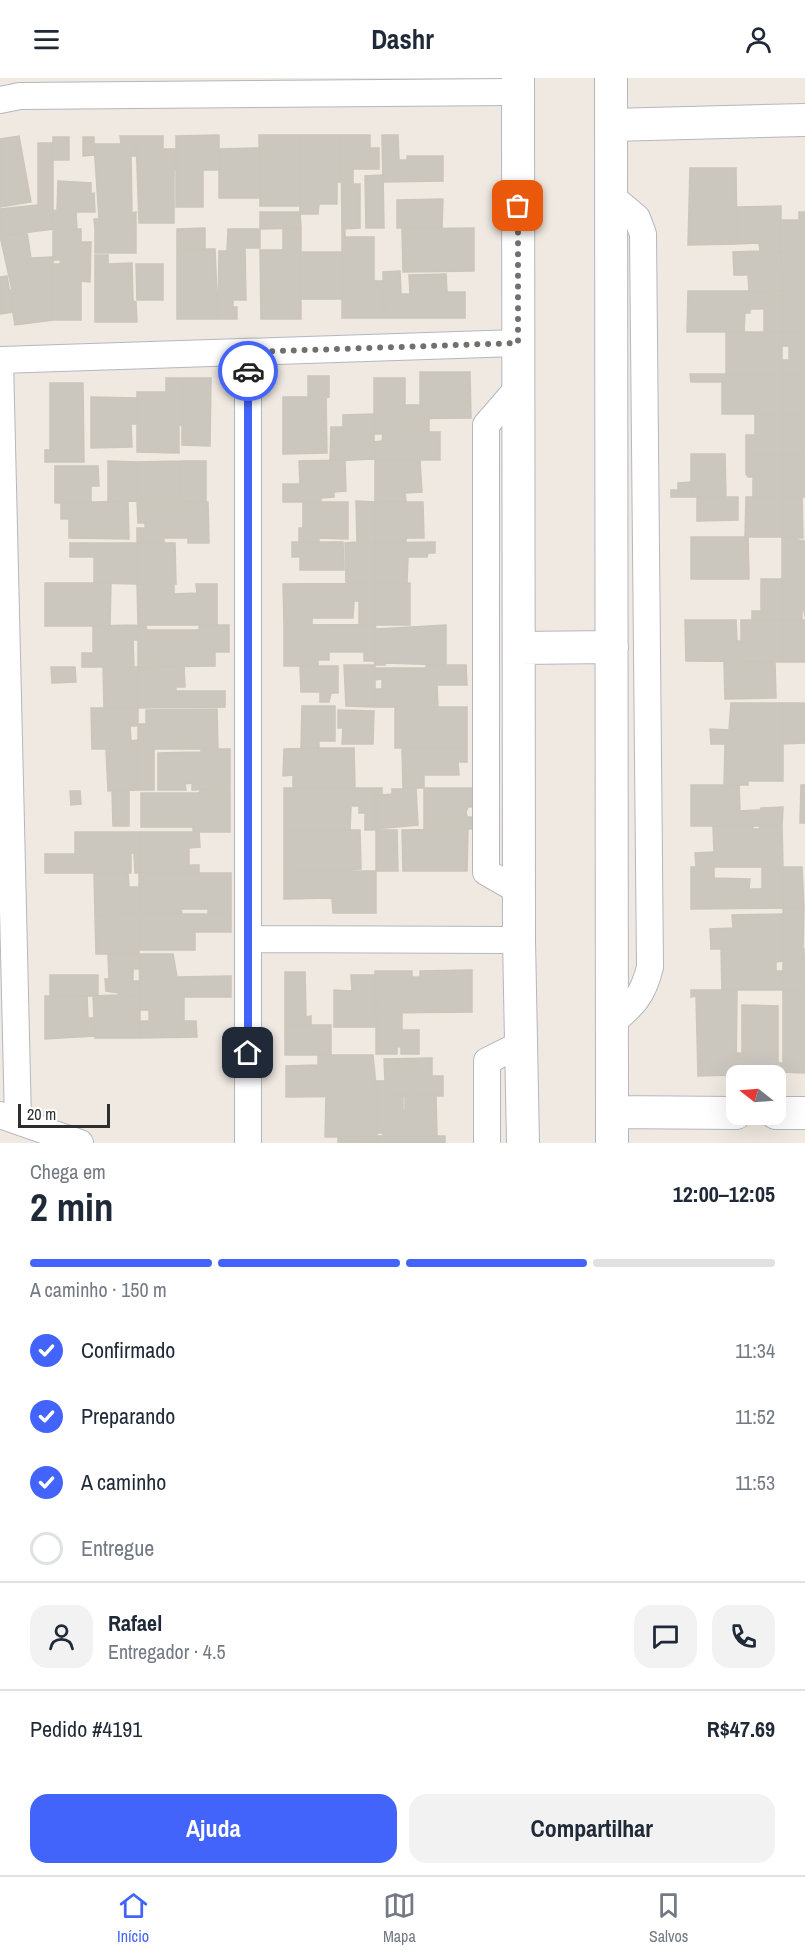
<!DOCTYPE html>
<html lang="pt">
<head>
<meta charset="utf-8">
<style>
	:root { --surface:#fff; --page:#f2f2f3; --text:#1f2937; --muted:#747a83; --line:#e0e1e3; --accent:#4264fb }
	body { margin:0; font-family:"Archivo Narrow",sans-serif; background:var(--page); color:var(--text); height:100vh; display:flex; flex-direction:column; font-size:22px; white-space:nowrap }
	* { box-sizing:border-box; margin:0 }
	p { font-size:20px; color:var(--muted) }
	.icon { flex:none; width:33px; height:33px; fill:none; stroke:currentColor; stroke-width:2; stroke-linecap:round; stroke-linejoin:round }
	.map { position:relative; height:1065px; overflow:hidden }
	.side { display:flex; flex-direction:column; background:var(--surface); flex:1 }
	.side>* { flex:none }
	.needle { width:39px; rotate:287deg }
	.buttons { position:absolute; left:726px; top:987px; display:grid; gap:12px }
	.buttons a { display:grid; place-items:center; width:60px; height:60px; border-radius:12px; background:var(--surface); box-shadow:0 6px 24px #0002; font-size:30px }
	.scale { position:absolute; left:18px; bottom:15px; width:92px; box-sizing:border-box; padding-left:6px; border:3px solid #2e2e2e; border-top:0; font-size:16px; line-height:21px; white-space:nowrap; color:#2e2e2e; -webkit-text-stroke:4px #fff; paint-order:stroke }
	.pin { position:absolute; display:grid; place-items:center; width:51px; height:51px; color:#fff; margin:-26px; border-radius:12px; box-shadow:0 3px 9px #0006 }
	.courier { position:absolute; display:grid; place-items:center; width:60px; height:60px; margin:-30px; border:4px solid #4264fb; border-radius:50%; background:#fff; color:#222; box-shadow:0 2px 8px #0007 }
	.headline em { font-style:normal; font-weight:800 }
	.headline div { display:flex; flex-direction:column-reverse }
	.headline { display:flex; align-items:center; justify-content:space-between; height:102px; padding:0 30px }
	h1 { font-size:39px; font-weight:800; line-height:45px }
	.bar { display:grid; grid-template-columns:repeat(4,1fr); gap:9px 6px; align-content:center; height:72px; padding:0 30px }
	.bar i { height:8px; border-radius:4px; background:var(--line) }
	.bar .current { background:var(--accent) }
	.bar p { grid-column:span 4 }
	.line { display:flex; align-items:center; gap:15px; padding:0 30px; border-top:2px solid var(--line) }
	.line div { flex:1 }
	.round { display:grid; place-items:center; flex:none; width:63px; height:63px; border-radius:18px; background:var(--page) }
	ol { padding:0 30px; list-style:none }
	li { display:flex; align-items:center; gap:18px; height:66px }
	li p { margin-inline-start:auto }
	li .icon { padding:6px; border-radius:50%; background:var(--accent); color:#fff; stroke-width:4 }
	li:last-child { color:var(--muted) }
	li i { width:33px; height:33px; border:3px solid var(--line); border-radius:50% }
	.action { display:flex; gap:12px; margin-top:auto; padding:12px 30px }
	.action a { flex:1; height:69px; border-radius:18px; background:var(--accent); color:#fff; font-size:24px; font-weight:800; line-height:69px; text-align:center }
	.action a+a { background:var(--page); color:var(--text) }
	header { display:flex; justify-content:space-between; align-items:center; height:78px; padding:0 30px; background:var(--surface); font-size:27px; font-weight:800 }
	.tabs { display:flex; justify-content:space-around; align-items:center; height:84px; border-top:2px solid var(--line); background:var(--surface); font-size:16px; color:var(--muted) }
	.tabs a { display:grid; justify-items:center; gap:3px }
	.tabs .current { color:var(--accent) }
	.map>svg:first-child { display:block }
	.building { fill:#cbc7bf; stroke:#cbc5ba; stroke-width:1.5 }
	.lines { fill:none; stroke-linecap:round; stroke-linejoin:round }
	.minor-casing { stroke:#b4b7c1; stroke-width:28 }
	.tertiary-casing { stroke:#b4b7c1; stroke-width:34 }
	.minor { stroke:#fff; stroke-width:26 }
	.tertiary { stroke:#fff; stroke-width:32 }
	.done { stroke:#726f6d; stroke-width:6; stroke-dasharray:0 10.8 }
	.route { stroke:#4264fb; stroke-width:8 }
</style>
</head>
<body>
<header><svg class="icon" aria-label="menu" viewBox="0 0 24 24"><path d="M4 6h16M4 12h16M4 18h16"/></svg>Dashr<svg class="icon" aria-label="person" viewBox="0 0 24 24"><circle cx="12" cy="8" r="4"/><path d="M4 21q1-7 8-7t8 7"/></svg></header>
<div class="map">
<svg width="805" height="1065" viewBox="0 0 805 1065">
	<rect width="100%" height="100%" fill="#efe9e1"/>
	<path class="building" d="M219,57V92H203V129H176V58Z
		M259,57H300L301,128H260Z
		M300,57H341V104H337V126H319L318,136H300Z
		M341,57H370V70H379V91H353V106H360V150L342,151Z
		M382,57H398L399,82H407V78H443V103L383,104Z
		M19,58L31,124L0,129V61Z
		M120,58H136V78H131L132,135L136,134V151H95L94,141H99L94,66H121Z
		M136,58H163V71H176V92H174V145H139Z
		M53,59H69V82H53Z
		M83,59H94V77L83,78Z
		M38,65H53V151L0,158V131L38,127Z
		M259,70L260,120H219V71Z
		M690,90H736L737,166L688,167Z
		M383,97L384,150H366L365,98Z
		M58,103L91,105V116L94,115L95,134H76L77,151H53V133L57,132Z
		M443,121L442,150H397V122Z
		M781,128V173H760L759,165L737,166V129Z
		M260,134H300L301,150L260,151Z
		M799,134H805V173H781V142H799Z
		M205,150V170H177V151Z
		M301,150V241H261L260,172H283V151Z
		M345,150V159H374V203H383L384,240H342V151Z
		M474,150V193L403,194L402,151Z
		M53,151H81V164H91L90,204L81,203V242H53V186H60L61,182H53Z
		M95,151H136V175H95Z
		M228,151H260V170H245L246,222H233V229H237V241H218L219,173H227Z
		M27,154L31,180L53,179V242L15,247L9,212H12L0,158Z
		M177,171H215L218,241H177Z
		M760,173H781L782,213L749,214L748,197H734L733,174Z
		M781,173H805V213H782Z
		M301,174H342V221H301Z
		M95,177H108V186L132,185L133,223L136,224L137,244H95Z
		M136,186H163V222H137Z
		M400,193L401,216H410L409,197L446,196L447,214H465V240H384L383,194Z
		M7,198L13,234L0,236V199Z
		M688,213H782V254H764V231H750V235H745L744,254H687Z
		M782,213H805V254H782Z
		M726,254H782V296H726Z
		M782,254H805V296H782V282H789V268H782Z
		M420,294H470L471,340L374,341V300H405V327H420Z
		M690,296H782V336H722V304H691Z
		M782,296H805V336H782Z
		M308,298H329V319L326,320L327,375L283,376V319H308Z
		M166,300H182V347H179V375L137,374V314H166Z
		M182,300H211L210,368L182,367Z
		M50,305H83L84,384H45V372H50Z
		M91,319L137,320V346H131L132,369L91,370Z
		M374,336V381L330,383L331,349H343V337Z
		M755,336H782V377H746V357H755Z
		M782,336H805V376L782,377Z
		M374,341H429V354H440V382H375L374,364L382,363L383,356H375Z
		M691,376H725L726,419H691Z
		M746,377H782V419H753V399H748L746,396Z
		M782,377H805V419H782Z
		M345,382L346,413L334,414V419L321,420V424H283V406H300L299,383Z
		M375,382H420L422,414L405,415L406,423L375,424Z
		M108,383L137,384V423L108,424Z
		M181,383H206V424L181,423Z
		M181,383V423H137V384Z
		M55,388H98L99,408H91V424L55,425Z
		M691,404V419H671V412H678V405Z
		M697,419H738V442L697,443Z
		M746,419H782V459H745Z
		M782,419H802L803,460L782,459Z
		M128,423L129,461L69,460V441H61V425Z
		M137,423L208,424L209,465H188V460H164V465H137V450H145V445H138Z
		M356,423L375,424V465L357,464Z
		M303,424H348V461L319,460V465H299V450H303Z
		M375,424H423L424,460H406V464L375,465Z
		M691,459H748L749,501H691Z
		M782,459L805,463V501H782Z
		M292,464H343L344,492H300V479H292Z
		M357,464L375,465V505H346L345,465Z
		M435,464V475H428L427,479H408L407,505H375V465Z
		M70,465H137V506L94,505V479H70Z
		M137,465H175L176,506H137Z
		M761,501H782V542H752V533H761Z
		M782,501H805V539L804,532L802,533V542H782Z
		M45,505H111L110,548H45Z
		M375,505V547L359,546V523H354L353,540H312V546H284L283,506Z
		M375,505H410V547H375Z
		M137,506H174V516L197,515L196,506H217V547H138Z
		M685,542H736L737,563H741V542H782V584L686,583Z
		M782,542H805V584H782Z
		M284,546L375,547V587L374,583H364V574H329V582H318V588H284Z
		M138,547L146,548L147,552H199V547H229V574H215V588L138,589Z
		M138,547V562H133L134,589H82V575H93V548Z
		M375,547L376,551L446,547V587L385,585V587H375Z
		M746,583L775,584L776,620L725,621L724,584Z
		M344,587H375V629L346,628Z
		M426,587H466L467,607H437L438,629H375V611H382V601L375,602V590H426Z
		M184,588L185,609H176V613H225V629L138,630V589Z
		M300,588H338V615H331L329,624H320V614H301Z
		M51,589H75L76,604L52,605Z
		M103,589H138V630H104Z
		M731,625H782L783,666H711L710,651L729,652Z
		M782,625H805V665L783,666Z
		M302,628H335V663H319V670H301Z
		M395,629H467V670H395Z
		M91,630H138V648H130L131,663L138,662V671H92Z
		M217,631L218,671H138V646H146V632Z
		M338,632L374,633L373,666H342L343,650H338Z
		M725,666H783V703H748V707H724Z
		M319,670H354L355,709L293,711V697L283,698L284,671Z
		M402,670H467V684H458L459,697H424V710H403Z
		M106,671H138V712L108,713Z
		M138,671H154V712H138Z
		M201,671H230V711L192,712V705L185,706L186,712H158V675L201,674Z
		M691,707H739L740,731L737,733L758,732V735L761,730L783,729L782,748H691Z
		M801,707H805V745H800Z
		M284,710H376V752H365V735H359V728H351L350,752H284Z
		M376,710H382V717L392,716V711H416L418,747L375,751Z
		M424,710H475V729H468L466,734L467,739H475V751H424Z
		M230,711V754H193V749H141V715H199L201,711Z
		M112,712H129V748H113Z
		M70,713H80L81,726L71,727Z
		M713,748H753V751H759L760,748H782L783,789H696L695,775L714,774Z
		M468,751L467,793H403L402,752Z
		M284,752H360L361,791L284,794Z
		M376,752H397L398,793H376Z
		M75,754H139V795H135L134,775H131V795H45V776H75Z
		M139,754H199L200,769L189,770V787H199V795H139Z
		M691,789H714V800L750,801L749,811H762V789H783V830L691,831Z
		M783,789H802L804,830H783Z
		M349,793H376V835H333L332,820L284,821V794Z
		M94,795H128L129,809H139V836L95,837Z
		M139,795H231V836H208V831H181L182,836H139Z
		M783,830H804L803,871H783Z
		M139,836V876H96L95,837Z
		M139,836H231V854H195V872H139Z
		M783,836V871H711L710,851L733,850L732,837Z
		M721,871H783V883L776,884V893H783V912H722Z
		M783,871H804L805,912H783Z
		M108,876H139V891H133V903H139L140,918L118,917L119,915L106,913L105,901H109Z
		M139,876H173L177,899L231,898V919H140Z
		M472,892V934L376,935L375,893H412V899H420V893Z
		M285,894H305L306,939L311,938V947H285Z
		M50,897H98V918H50Z
		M351,897H375L376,949H334V912L352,913Z
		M691,912H737L736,997L698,998L696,918L691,919Z
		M783,912H805V995L783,994Z
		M118,917L140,918V960H95L93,918Z
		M45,918H87L88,940H94V958L45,961Z
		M140,919H184V943H196L197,959L140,960V943H149V932H139Z
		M742,927L778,928V985H783V996H736L737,975H742Z
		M376,935H402V952H419V976H401V969H397V976H376Z
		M285,947H331V977H285Z
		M318,977H373L377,1018L286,1019V988L318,987Z
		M432,980V998H443V1018H377L376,1003H385L384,981Z
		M403,1017V1032L405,1033V1018L436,1017L437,1058H383V1055H377V1058H381H377V1018Z
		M326,1018H377V1058L325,1059Z
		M377,1058H445V1065H377Z
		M377,1058V1065H338V1059Z"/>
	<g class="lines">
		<g class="minor-casing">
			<path id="minor" d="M0,22L20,18L518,14
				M611,118L637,140L643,156L650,889C643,918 633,927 612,945
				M0,282L18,1043
				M0,282L518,265
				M518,310L486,347V794L519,813
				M248,861L519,862
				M0,1037L80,1065
				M248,1065V274
				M487,1065V983L521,966"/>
		</g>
		<g class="tertiary-casing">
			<path id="tertiary" d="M518,0L519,862L523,1065
				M611,0L612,1065
				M611,47L805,42
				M519,570L612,569
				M612,1034L736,1035
				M776,1035H805"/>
		</g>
		<use href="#minor" class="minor"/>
		<use href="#tertiary" class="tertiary"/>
	</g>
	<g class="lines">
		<path class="done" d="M248,293V274L518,265V128"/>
		<path class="route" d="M248,975V293"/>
	</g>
</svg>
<div class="buttons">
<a><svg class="needle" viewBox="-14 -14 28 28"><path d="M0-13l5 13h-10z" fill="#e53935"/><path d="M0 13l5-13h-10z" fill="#747a83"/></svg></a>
</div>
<div class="scale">20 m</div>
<div class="pin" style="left:518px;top:128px;background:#ea580c"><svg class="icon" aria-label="bag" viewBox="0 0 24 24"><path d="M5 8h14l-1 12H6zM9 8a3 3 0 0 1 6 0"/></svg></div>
<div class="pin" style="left:248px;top:975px;background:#1f2937"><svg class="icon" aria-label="home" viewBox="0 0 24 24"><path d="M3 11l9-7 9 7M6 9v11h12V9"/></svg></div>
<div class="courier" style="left:248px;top:293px"><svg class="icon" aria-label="car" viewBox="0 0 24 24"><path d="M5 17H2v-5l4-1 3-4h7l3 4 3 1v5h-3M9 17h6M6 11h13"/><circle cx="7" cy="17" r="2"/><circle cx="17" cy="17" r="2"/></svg></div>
</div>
<section class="side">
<div class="headline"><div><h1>2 min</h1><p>Chega em</p></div><em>12:00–12:05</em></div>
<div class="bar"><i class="current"></i><i class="current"></i><i class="current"></i><i></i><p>A caminho · 150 m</p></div>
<ol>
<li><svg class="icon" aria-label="check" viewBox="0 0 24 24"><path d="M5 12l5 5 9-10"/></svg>Confirmado<p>11:34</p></li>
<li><svg class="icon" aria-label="check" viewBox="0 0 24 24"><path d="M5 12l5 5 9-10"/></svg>Preparando<p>11:52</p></li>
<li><svg class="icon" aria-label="check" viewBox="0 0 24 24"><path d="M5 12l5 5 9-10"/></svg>A caminho<p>11:53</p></li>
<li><i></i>Entregue</li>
</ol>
<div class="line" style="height:108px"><a class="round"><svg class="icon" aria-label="person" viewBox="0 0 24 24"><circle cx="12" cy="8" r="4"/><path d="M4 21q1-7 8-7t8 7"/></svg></a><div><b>Rafael</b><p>Entregador · 4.5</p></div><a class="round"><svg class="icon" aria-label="chat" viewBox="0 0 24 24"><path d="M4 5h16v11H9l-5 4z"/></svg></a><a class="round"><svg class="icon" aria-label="phone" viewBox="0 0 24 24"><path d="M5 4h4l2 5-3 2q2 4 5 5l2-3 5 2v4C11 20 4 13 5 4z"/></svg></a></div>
<div class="line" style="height:78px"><div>Pedido #4191</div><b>R$47.69</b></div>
<div class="action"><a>Ajuda</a><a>Compartilhar</a></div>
</section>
<nav class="tabs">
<a class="current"><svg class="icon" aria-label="home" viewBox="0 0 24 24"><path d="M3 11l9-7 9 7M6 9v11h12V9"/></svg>Início</a>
<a><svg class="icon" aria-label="map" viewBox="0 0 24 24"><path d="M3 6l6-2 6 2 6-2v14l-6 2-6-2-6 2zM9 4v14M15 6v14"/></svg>Mapa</a>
<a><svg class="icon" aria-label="saved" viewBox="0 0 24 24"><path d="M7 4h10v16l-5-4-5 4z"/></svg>Salvos</a>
</nav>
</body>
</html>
